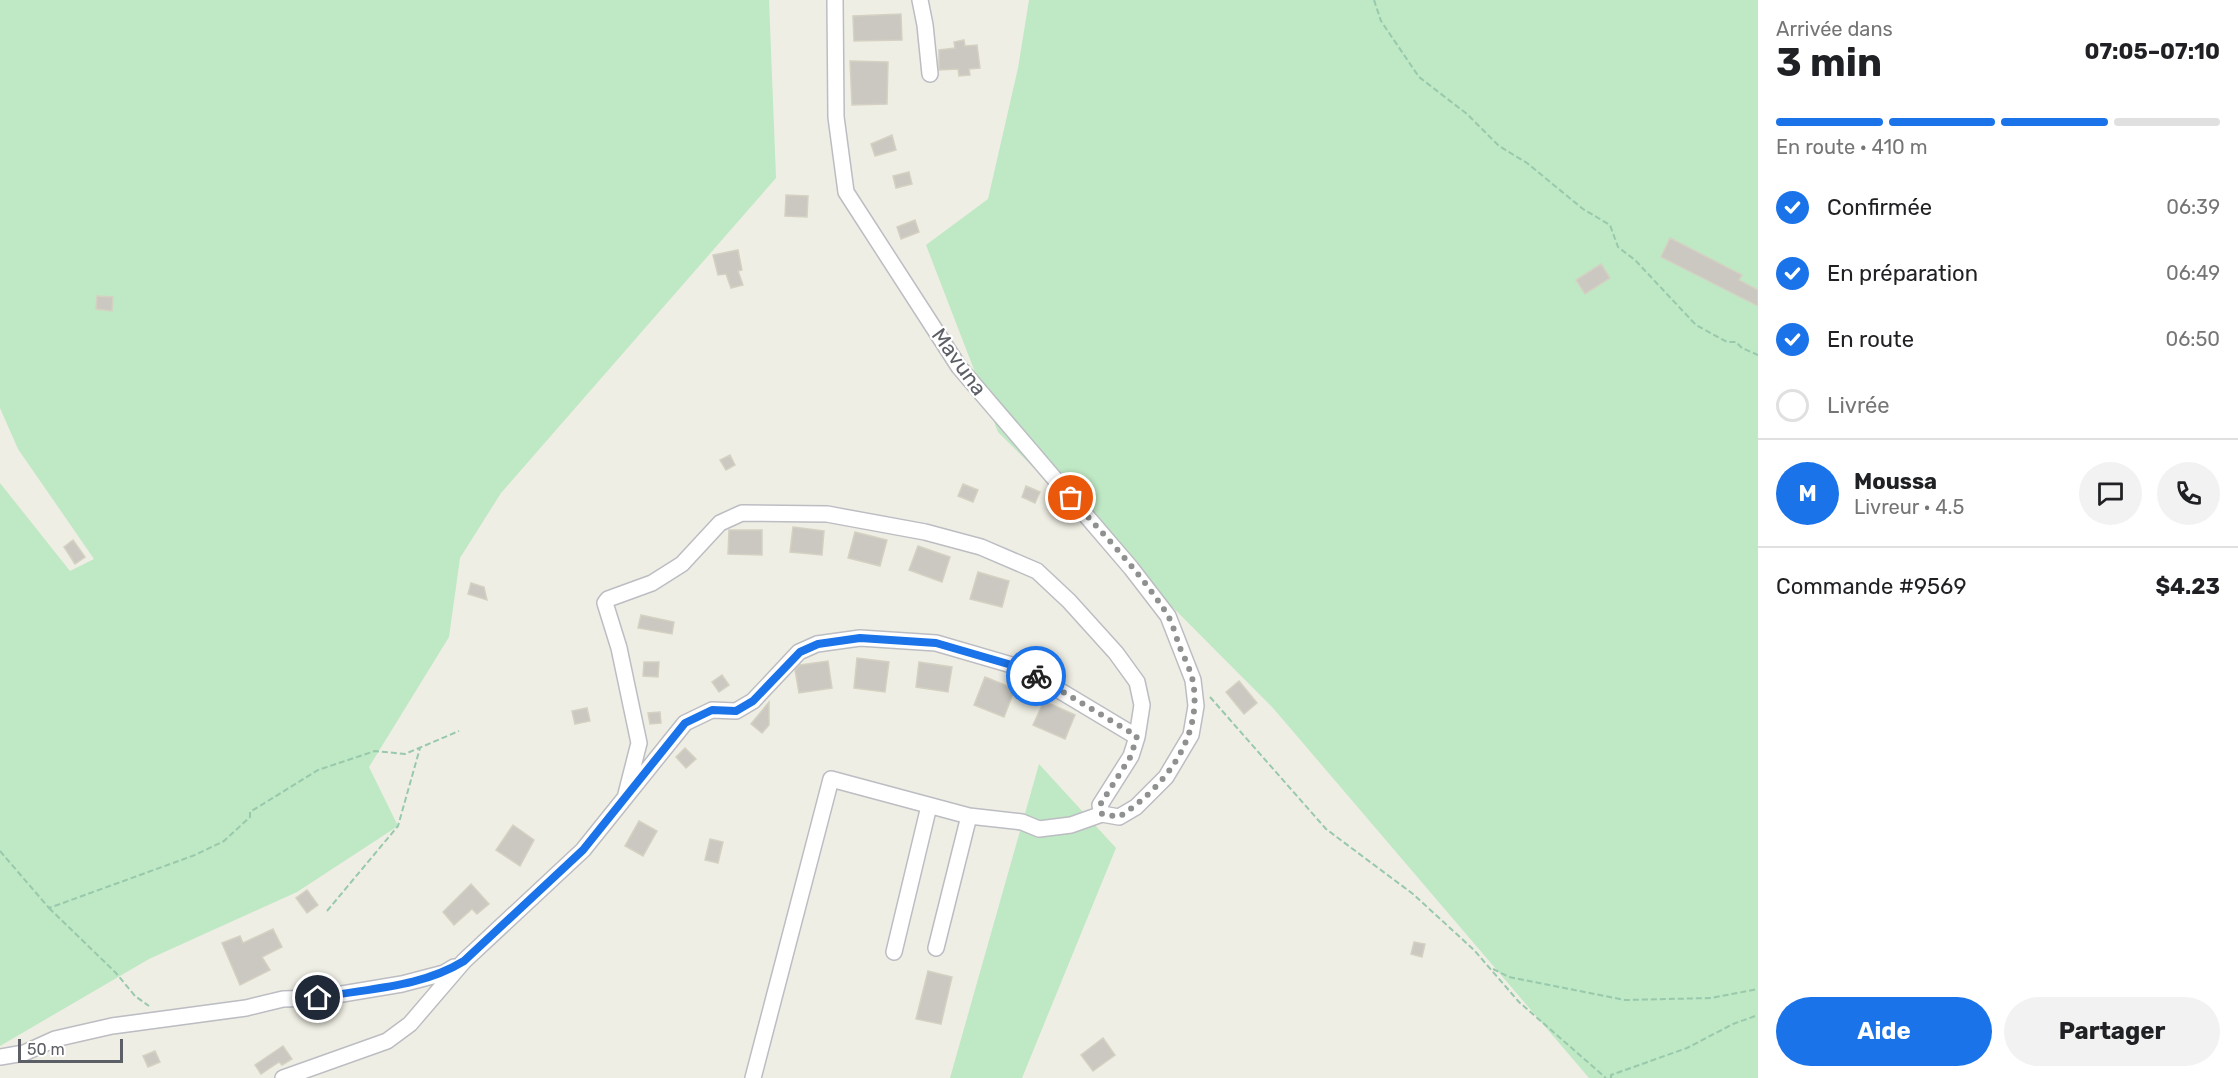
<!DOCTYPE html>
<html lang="fr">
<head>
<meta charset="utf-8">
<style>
	:root { --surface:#fff; --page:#f2f2f2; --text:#202124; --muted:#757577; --line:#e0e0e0; --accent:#1a73e8 }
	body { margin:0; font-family:Rubik,sans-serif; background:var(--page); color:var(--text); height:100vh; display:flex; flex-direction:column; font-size:22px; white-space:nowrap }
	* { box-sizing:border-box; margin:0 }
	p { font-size:20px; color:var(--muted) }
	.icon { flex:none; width:33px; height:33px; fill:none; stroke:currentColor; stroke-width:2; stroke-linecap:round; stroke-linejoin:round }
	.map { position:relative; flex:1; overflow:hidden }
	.sheet { display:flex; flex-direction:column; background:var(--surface); width:480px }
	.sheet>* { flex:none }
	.scale { position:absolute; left:18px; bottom:15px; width:105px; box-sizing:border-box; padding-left:6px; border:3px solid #5c5f65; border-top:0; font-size:16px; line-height:21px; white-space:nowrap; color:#5c5f65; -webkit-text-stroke:4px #fff; paint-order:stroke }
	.pin { position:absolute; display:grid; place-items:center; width:51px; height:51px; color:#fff; margin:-26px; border:3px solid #fff; border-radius:50%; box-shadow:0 2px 6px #0007 }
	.courier { position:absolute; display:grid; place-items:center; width:60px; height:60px; margin:-30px; border:4px solid #1a73e8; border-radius:50%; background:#fff; color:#222; box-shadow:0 2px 8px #0007 }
	.headline em { font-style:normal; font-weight:700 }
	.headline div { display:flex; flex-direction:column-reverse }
	.headline { display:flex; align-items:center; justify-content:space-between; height:102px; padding:0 18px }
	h1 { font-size:39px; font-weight:700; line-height:45px }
	.bar { display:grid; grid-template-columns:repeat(4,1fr); gap:9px 6px; align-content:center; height:72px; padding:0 18px }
	.bar i { height:8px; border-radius:4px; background:var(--line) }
	.bar .active { background:var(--accent) }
	.bar p { grid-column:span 4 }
	.line { display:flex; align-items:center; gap:15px; padding:0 18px; border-top:2px solid var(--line) }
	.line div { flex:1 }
	.round { display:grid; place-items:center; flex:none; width:63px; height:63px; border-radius:32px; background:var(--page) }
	ol { padding:0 18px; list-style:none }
	li { display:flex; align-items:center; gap:18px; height:66px }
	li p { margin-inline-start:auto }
	li .icon { padding:6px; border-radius:50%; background:var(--accent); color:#fff; stroke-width:4 }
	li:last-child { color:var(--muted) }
	li i { width:33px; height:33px; border:3px solid var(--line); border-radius:50% }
	.action { display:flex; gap:12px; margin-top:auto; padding:12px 18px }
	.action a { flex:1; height:69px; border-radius:36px; background:var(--accent); color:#fff; font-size:24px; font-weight:700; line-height:69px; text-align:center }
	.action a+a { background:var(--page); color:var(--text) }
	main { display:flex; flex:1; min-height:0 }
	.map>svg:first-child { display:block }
	.green { fill:#bfe8c4 }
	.building { fill:#cac8c1; stroke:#d4d1c2; stroke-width:1.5 }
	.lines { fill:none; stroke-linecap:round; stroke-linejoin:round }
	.minor-casing { stroke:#bcbdc3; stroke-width:18 }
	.path { stroke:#98c9ac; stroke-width:2; stroke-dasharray:6 3; stroke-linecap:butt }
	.minor { stroke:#fff; stroke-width:15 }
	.done { stroke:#8f9191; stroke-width:6; stroke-dasharray:0 10.8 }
	.route { stroke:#1a73e8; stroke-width:8 }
	.labels { text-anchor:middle; stroke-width:4.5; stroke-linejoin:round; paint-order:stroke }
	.street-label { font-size:21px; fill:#5c5f65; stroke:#fff }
</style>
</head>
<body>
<main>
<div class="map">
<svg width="1758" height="1078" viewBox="0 0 1758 1078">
	<rect width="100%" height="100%" fill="#efeee4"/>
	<path class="green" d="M0,0H769L776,178L501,493L460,558L449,637L369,767L398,826L297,892L149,959L0,1046V483L70,571L94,559L18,449L0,408Z
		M1029,0H1758V1078H1589L1273,708L998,432L926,245L988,199L1018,68Z
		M1039,764L1116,848L1022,1078H950Z"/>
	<path class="building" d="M901,14L902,40L854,41L853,16Z
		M964,40L965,46L977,45L980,68L969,69L970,75L959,76L958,69L939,70V50L955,48L954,42Z
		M850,61L888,62L887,104L852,105Z
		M892,135L896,150L875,156L871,144Z
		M909,172L912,184L896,188L893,176Z
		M786,195L808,196L807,217L785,216Z
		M915,220L919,232L901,239L897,227Z
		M1670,238L1742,275L1739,280L1758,290V306L1661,257Z
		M738,250L742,270L738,271L743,285L731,288L726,274L718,275L713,255Z
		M1601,264L1610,278L1585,294L1576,280Z
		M97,296L113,297L112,311L96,309Z
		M730,455L735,465L726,470L720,460Z
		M963,484L978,490L973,502L958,496Z
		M1026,486L1040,492L1035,503L1022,497Z
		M793,527L824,531L822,555L790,552Z
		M729,530H762V555L728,554Z
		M855,532L887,540L880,566L848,558Z
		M73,540L85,557L75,564L64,547Z
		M918,546L950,557L942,582L909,570Z
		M978,572L1009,581L1002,607L970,599Z
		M471,583L484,587L487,600L468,594Z
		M641,615L674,622L672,634L638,628Z
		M857,658L889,662L885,692L854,688Z
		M828,661L832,688L799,693L795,670L800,665Z
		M644,662H659L658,677L643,676Z
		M919,662L952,667L948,692L916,687Z
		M722,675L729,685L719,692L712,682Z
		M985,677L1015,689L1004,717L974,705Z
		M1239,681L1257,703L1244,714L1226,692Z
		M1044,701L1075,715L1065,739L1033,725Z
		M769,702V725L762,733L751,724Z
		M587,708L590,721L575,724L572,711Z
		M660,712L661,723L650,724L648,713Z
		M685,748L696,759L686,768L676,757Z
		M639,821L657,831L643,856L625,846Z
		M513,825L534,840L520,866L496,850Z
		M710,839L723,842L718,863L705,860Z
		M471,884L489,904L477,914L472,909L454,925L443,912Z
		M307,890L318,905L307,913L296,898Z
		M273,929L282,947L262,957L270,970L240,985L222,943L240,936L243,943Z
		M1414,942L1425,944L1422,957L1411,954Z
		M928,971L952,977L941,1024L916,1019Z
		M1103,1038L1115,1055L1093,1071L1081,1055Z
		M283,1046L292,1059L282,1065L279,1062L261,1074L255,1065Z
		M155,1051L160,1062L148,1067L143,1056Z"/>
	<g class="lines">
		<g class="minor-casing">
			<path id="minor" d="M920,0L925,25L930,74
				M625,798L639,743L619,648L605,603L608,599L652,583L682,564L720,523L742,513L827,514L925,532L981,547L1037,571L1069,601L1116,653L1137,682L1142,705L1137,737L1131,756L1100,805L1102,814L1119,817L1136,807L1166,777L1191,735L1196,706L1193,680L1168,616L1131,568L959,367L846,192L836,117L835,0
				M936,948L969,816L1022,822L1039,829L1071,825L1102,814
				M894,952L929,806
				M0,1057L24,1053L55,1039L112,1026L246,1008L283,999L318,998L402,984L444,973L454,967
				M283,1078L387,1041L410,1024L464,961L583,850L685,723L712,710L736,711L753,701L799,652L817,644L860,638L936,643L1022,668L1137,737
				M753,1078L831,779L969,816"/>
		</g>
		<path class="path" d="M1374,0L1381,21L1419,77L1467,114L1499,146L1527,163L1583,209L1610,225L1618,247L1635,260L1696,325L1727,342H1736L1742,348L1758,355
			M1210,697L1326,829L1413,894L1474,950L1519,1002L1606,1078
			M0,851L49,908L195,855L224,841L250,817V812L318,770L375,751L405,754L459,731
			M49,908L116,973L135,996L149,1006
			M327,911L398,826L420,748
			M1493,969L1509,977L1625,1000L1711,998L1758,989
			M1611,1078V1075L1687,1048L1733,1024L1758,1015"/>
		<use href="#minor" class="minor"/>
	</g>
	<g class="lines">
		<path class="done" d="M1036,676L1137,736L1131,756L1100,805L1102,814L1119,817C1164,788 1203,738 1193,682C1191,671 1185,659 1180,648C1176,637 1173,624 1167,614C1140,572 1104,535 1071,498"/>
		<path class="route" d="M318,998C368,988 420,988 464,961L583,850L685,723L712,710L736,711L753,701L800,652L818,644L860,638L936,643L1022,668L1036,676"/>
	</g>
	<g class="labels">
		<g class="street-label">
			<text transform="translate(959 362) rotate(54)" y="7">Mavuna</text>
		</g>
	</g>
</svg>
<div class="scale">50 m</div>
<div class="pin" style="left:1071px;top:498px;background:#ea580c"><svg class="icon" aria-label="bag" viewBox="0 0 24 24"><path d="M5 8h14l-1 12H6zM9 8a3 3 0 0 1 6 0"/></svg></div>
<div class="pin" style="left:318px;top:998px;background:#1f2937"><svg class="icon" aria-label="home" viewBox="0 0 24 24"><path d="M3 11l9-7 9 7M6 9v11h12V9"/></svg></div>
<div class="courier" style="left:1036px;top:676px"><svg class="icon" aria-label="bike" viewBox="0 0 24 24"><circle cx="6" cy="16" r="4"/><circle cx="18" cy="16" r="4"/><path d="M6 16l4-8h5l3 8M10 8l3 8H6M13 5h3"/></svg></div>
</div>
<section class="sheet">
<div class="headline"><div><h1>3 min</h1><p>Arrivée dans</p></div><em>07:05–07:10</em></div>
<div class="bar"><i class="active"></i><i class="active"></i><i class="active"></i><i></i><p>En route · 410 m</p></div>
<ol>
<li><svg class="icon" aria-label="check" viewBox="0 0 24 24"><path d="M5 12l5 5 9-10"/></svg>Confirmée<p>06:39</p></li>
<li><svg class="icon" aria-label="check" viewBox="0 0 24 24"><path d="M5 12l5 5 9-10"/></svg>En préparation<p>06:49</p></li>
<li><svg class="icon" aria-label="check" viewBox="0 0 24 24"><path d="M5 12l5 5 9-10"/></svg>En route<p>06:50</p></li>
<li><i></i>Livrée</li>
</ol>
<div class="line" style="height:108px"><b class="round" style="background:var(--accent);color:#fff">M</b><div><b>Moussa</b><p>Livreur · 4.5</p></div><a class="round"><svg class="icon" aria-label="chat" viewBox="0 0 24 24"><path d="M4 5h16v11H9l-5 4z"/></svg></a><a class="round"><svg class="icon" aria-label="phone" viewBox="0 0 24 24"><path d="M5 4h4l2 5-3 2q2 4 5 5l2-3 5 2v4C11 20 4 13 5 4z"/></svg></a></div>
<div class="line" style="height:78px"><div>Commande #9569</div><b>$4.23</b></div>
<div class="action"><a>Aide</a><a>Partager</a></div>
</section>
</main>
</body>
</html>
